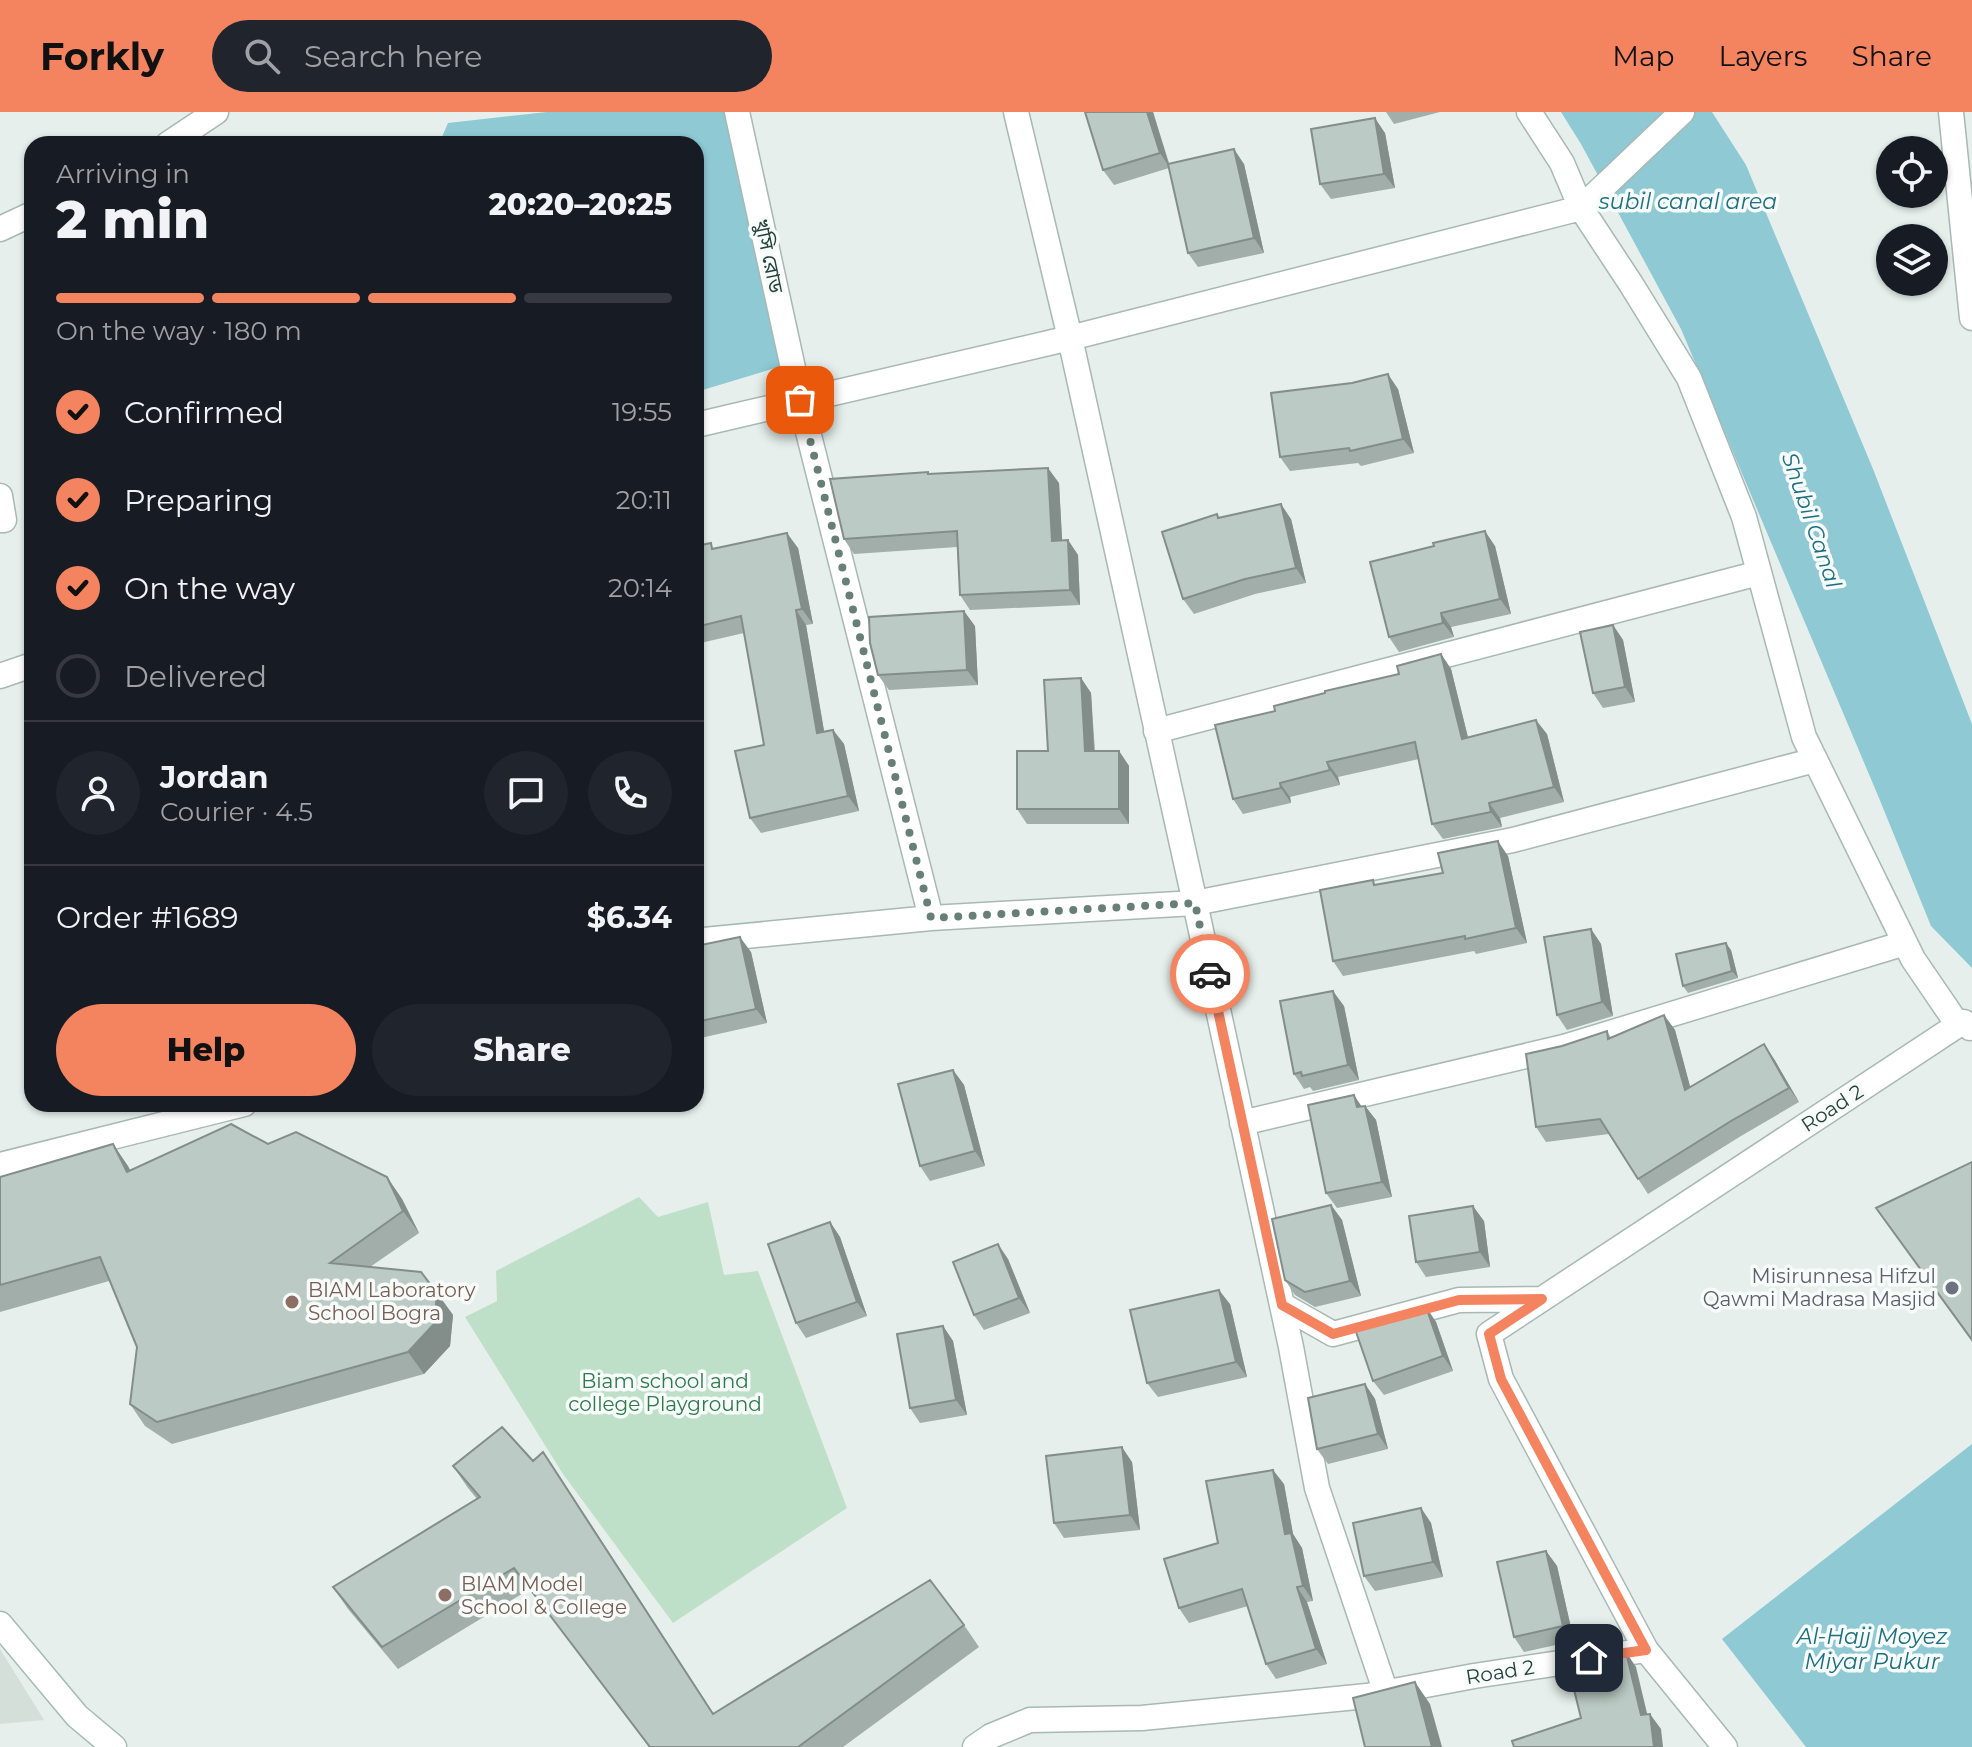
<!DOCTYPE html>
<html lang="en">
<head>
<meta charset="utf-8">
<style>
	:root { --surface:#171b24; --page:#20242c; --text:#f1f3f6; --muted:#9ea1a6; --line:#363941; --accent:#f4845f }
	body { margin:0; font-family:Montserrat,"Noto Sans Bengali",sans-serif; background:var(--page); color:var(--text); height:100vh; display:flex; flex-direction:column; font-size:30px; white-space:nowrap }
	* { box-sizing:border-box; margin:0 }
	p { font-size:26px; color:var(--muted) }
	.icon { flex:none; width:44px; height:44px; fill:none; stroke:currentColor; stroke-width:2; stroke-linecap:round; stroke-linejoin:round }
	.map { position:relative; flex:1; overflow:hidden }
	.details { position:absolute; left:24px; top:24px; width:680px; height:976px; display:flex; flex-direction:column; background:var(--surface); border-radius:24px; box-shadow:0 2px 6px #0004 }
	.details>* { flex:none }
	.tools { position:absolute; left:1876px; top:24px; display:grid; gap:16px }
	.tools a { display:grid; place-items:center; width:72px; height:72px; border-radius:50%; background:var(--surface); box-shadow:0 2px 6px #0004; font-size:40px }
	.pin { position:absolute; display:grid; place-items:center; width:68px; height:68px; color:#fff; margin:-34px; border-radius:16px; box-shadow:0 4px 12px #0006 }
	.courier { position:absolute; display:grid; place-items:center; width:80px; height:80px; margin:-40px; border:6px solid #f4845f; border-radius:50%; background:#fff; color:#222; box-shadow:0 2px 10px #0007 }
	.overview em { font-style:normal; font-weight:800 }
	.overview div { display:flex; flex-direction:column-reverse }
	.overview { display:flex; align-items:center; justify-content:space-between; height:136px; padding:0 32px }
	h1 { font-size:52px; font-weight:800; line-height:60px }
	.bar { display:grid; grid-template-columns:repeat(4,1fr); gap:12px 8px; align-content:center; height:96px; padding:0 32px }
	.bar i { height:10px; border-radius:6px; background:var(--line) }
	.bar .current { background:var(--accent) }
	.bar p { grid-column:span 4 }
	.line { display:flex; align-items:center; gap:20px; padding:0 32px; border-top:2px solid var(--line) }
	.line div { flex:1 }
	.round { display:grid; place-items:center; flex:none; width:84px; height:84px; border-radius:42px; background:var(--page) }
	ol { padding:0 32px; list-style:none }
	li { display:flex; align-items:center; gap:24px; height:88px }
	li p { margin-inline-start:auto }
	li .icon { padding:8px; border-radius:50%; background:var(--accent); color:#111; stroke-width:4 }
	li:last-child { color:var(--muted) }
	li i { width:44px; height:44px; border:4px solid var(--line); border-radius:50% }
	.action { display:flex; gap:16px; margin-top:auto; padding:16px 32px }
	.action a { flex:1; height:92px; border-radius:48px; background:var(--accent); color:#111; font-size:32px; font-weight:800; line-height:92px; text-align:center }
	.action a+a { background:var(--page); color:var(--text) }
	header { display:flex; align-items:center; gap:48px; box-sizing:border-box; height:112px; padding:0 40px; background:var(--accent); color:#111 }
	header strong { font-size:38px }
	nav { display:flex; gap:44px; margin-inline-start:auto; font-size:28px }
	.search { width:560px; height:72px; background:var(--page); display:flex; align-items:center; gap:20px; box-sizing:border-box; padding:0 28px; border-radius:44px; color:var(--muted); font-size:30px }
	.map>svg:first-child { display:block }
	.built { fill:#d4dfda }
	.green { fill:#bfe0c8 }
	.water { fill:#8ec9d4 }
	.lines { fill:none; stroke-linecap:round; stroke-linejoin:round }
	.street-casing { stroke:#a8b8b2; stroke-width:27 }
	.secondary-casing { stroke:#a4bbb3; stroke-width:27 }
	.street { stroke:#fff; stroke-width:24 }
	.secondary { stroke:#fff; stroke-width:24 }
	.wall { fill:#a1aea9 }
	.shaded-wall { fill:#838d89 }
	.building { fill:#bbcac4; stroke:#838d89; stroke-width:2 }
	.done { stroke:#687f78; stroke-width:8; stroke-dasharray:0 14.4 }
	.route { stroke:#f4845f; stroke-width:10 }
	.worship-dot { fill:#6b7280; stroke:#f7fbf9; stroke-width:3 }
	.education-dot { fill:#8d6e63; stroke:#f7fbf9; stroke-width:3 }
	.labels { text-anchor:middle; stroke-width:7; stroke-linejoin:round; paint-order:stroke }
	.street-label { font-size:20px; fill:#24423a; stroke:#f7fbf9 }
	.worship-label { font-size:20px; fill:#5b616d; stroke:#f7fbf9; text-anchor:end }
	.education-label { font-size:20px; fill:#785e54; stroke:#f7fbf9; text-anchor:start }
	.park-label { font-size:20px; fill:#2d7a4b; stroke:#f7fbf9 }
	.water-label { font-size:22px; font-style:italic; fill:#1c6f80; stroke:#f7fbf9 }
</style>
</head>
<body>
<header>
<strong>Forkly</strong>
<div class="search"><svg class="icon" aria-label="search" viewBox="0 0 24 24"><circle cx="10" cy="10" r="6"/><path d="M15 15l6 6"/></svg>Search here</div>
<nav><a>Map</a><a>Layers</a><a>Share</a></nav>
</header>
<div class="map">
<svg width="1972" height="1635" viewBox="0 0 1972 1635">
	<rect width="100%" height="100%" fill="#e6efeb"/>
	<path class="built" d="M0,1537L44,1608L0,1612Z"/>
	<path class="green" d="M639,1085L658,1105L708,1090L724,1163L758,1159L847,1396L673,1511L563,1362L465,1205L497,1189L496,1159Z"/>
	<path class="water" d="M547,0H737L792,251L696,280V32H439L448,11Z
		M1561,0H1712L1746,53L1873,357L1972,612V856L1931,814L1879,686L1681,217L1581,32Z
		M1972,1332V1635H1806L1722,1527Z"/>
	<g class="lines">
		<g class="street-casing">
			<path id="street" d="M737,0L800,288L931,806
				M1016,0L1070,226L1195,791L1291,1235L1317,1376L1386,1581
				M1529,0L1562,51L1581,96L1631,172L1689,266L1744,405L1804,625L1913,847L1958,913L1964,910L1970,916
				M1951,0L1972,206
				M168,32L216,0
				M0,117L32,102
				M696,313L1070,226L1581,96L1682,0
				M0,384L4,408H0
				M0,564L32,553
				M1156,619L1759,461
				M696,831L704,828L931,806L1195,791L1513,728L1815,648
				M1242,1011L1564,935L1905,831
				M0,1053L244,992
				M1282,1193L1333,1222L1459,1188L1542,1187
				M975,1635L991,1624L1030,1608L1142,1606L1367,1584L1474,1564L1646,1538
				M1725,1635L1646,1538L1501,1267L1489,1222L1958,913"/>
		</g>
		<g class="secondary-casing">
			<path id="secondary" d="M0,1512L77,1604L114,1635"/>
		</g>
		<use href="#street" class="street"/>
		<use href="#secondary" class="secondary"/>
	</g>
	<path class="wall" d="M1153,0L1169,51L1244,52L1264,141L1198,155L1188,141L1169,56L1114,73L1103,58Z
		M1386,0H1440L1394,12Z
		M1385,21L1395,76L1331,87L1320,72Z
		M1398,277L1414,341L1361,354L1358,351L1290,359L1280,345Z
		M928,360L930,362L1059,371L1062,428H1068L1078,443L1080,493L970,498L960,483L957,435L854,442L844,427Z
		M1217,402L1219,405L1291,407L1306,471L1255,482L1194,502L1183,487Z
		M696,434L714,436H798L813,512L806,513L824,620L833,618L844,632L859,699L761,721L750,706L764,633L744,521L696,532Z
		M1495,434L1511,502L1451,515L1454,525L1399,540L1389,525Z
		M1613,513L1623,528L1635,590L1603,596L1593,581Z
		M975,514L978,573L889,578L878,563Z
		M1441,542L1451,557L1468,625L1547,622L1564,690L1500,706L1502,715L1443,727L1432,712L1419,647L1338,665L1340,673L1290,685L1291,691L1243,702L1233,687L1275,599L1399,562Z
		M1081,566L1091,581L1095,639H1119L1129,654V712H1027L1017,697L1048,639Z
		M1508,744L1527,831L1476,842L1474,839L1343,864L1333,849L1377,773L1443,761Z
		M1591,817L1601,832L1613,904L1567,918L1557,903Z
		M696,834L751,840L767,911L696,927Z
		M1731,838L1738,866L1688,881L1683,874Z
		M1344,894L1359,968L1313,979L1310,975L1304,977L1294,962Z
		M1664,903L1675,918L1690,975L1774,947L1799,990L1741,1024L1648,1082L1609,1022L1546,1030L1536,1015L1562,934L1607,919L1611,926Z
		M953,958L964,973L985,1054L930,1069L920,1054Z
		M1362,994H1365L1376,1008L1392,1085L1337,1096L1326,1081Z
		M113,1032L130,1058L268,1032L387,1065L402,1087L419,1121L370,1155L437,1181L453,1203L450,1234L424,1262L172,1332L145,1314L130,1292L137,1235L109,1169L0,1200V1065Z
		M1331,1093L1342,1108L1361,1184L1315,1195L1295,1183L1285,1168Z
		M1484,1109L1490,1155L1426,1165L1416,1150Z
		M830,1110L840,1125L867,1204L806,1226L796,1211Z
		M1008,1147L1030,1201L984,1218L974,1203Z
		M1230,1192L1247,1265L1158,1285L1147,1271Z
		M1426,1195L1436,1210L1453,1259L1384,1283L1373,1269Z
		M943,1214L953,1229L967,1303L920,1311L910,1296Z
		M1365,1272L1375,1287L1388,1337L1328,1352L1317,1337Z
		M533,1349L558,1362L713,1602L964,1513L979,1535L843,1635H649L530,1477L398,1557L348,1497L333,1475L477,1387L468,1376L453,1354Z
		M1132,1350L1140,1418L1064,1426L1054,1411Z
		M1284,1372L1293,1422L1302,1436L1313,1489L1307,1490L1327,1552L1276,1567L1266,1552L1248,1494L1189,1511L1179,1496L1218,1431Z
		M1421,1396L1431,1411L1443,1465L1375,1479L1364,1464Z
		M1546,1439L1557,1454L1574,1529L1524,1540L1514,1525Z"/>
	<path class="shaded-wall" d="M1147,0H1153L1170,56L1160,41Z
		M1375,6L1385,21L1395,76L1384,62Z
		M1234,37L1244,52L1264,141L1254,126Z
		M1388,262L1398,277L1414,341L1403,327Z
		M1048,356L1059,371L1063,444L1052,429Z
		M1281,392L1291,407L1306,471L1296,456Z
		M1485,419L1495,434L1511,502L1500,487Z
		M787,421L798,436L813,512L802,497Z
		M1068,428L1078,443L1080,493L1070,478Z
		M796,498L806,513L827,636L817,621Z
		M964,499L975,514L978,573L967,558Z
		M1441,501L1451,515L1454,525L1443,511Z
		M1613,513L1623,528L1635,590L1625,575Z
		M1441,542L1451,557L1472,642L1462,627Z
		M1081,566L1091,581L1095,654L1085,639Z
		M1536,608L1547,622L1564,690L1554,675Z
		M833,618L844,632L859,699L848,684Z
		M1119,639L1129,654V712L1119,697Z
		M1327,650L1338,665L1340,673L1330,658Z
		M1280,671L1290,685L1291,691L1281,676Z
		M1489,691L1500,706L1502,715L1491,700Z
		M1498,729L1508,744L1527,831L1516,816Z
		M1591,817L1601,832L1613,904L1602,890Z
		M740,825L751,840L767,911L756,897Z
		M1726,831L1731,838L1738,866L1732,859Z
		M1333,879L1344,894L1359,968L1348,953Z
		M1664,903L1675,918L1695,993L1685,978Z
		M1764,932L1774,947L1799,990L1789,976Z
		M953,958L964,973L985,1054L975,1039Z
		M1354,983L1364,998L1357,995Z
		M1365,994L1376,1008L1392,1085L1382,1070Z
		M113,1032L128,1054L142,1082L127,1060Z
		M387,1065L402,1087L419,1121L403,1099Z
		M1331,1093L1342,1108L1361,1184L1350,1169Z
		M1473,1094L1484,1109L1490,1155L1480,1140Z
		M830,1110L840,1125L867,1204L857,1190Z
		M998,1132L1008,1147L1030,1201L1019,1186Z
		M1219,1178L1230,1192L1247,1265L1236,1250Z
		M437,1181L453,1203L450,1234L424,1262L408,1240Z
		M1426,1195L1436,1210L1453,1259L1443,1244Z
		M943,1214L953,1229L967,1303L956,1288Z
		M1365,1272L1375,1287L1388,1337L1378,1322Z
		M1122,1335L1132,1350L1140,1418L1130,1403Z
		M543,1340L558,1362L728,1624L713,1602Z
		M1273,1358L1284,1372L1293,1422L1302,1436L1313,1489L1303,1474L1285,1422Z
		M1421,1396L1431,1411L1443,1465L1433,1450Z
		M1546,1439L1557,1454L1574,1529L1563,1514Z
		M1297,1475L1307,1490L1327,1552L1316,1537Z
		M1626,1540L1636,1555L1651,1618L1641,1603Z
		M1415,1570L1430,1592L1442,1635H1432Z
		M1650,1602L1661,1617L1663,1635H1654Z"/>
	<path class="building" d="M1085,0H1147L1160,41L1103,58Z
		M1375,6L1384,62L1320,72L1311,17Z
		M1234,37L1254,126L1188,141L1168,52Z
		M1388,262L1403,327L1350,339L1349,336L1280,345L1271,281L1352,271Z
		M1048,356L1052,429L1068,428L1070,478L960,483L957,419L844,427L830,367L928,360V362Z
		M1281,392L1296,456L1245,467L1183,487L1162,420L1217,402L1218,406Z
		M1485,419L1500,487L1441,501L1443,511L1389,525L1370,450L1434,434L1433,431Z
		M787,421L802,497L796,498L817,621L833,618L848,684L750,706L735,639L764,633L741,504L696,515V434L711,431L712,437Z
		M964,499L967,558L878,563L870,531L869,505Z
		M1613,513L1625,575L1593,581L1580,520Z
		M1441,542L1462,627L1536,608L1554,675L1489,691L1491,700L1432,712L1415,630L1327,650L1330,658L1280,671L1281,676L1233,687L1215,613L1275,599L1274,594L1325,581V579L1399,562L1397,554Z
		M1081,566L1085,639H1119V697H1017V639H1048L1044,568Z
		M1498,729L1516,816L1465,827V824L1333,849L1320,778L1373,768L1374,773L1443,761L1438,741Z
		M1591,817L1602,890L1557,903L1544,825Z
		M740,825L756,897L696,910V834Z
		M1726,831L1732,859L1683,874L1676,842Z
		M1333,879L1348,953L1302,964L1301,960L1294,962L1280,889Z
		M1664,903L1685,978L1764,932L1789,976L1731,1009L1638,1067L1600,1007L1536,1015L1526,942L1562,934L1607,919L1608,927Z
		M953,958L975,1039L920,1054L898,972Z
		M1354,983L1357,995L1365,994L1382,1070L1326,1081L1308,993Z
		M231,1012L268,1032L296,1020L387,1065L403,1099L330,1151L421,1160L437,1181L434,1212L408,1240L157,1310L130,1292L137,1235L100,1145L0,1173V1065L113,1032L127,1060Z
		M1972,1050V1228L1876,1096Z
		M1331,1093L1350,1169L1305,1180L1285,1168L1272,1107Z
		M1473,1094L1480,1140L1416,1150L1409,1104Z
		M830,1110L857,1190L796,1211L768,1132Z
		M998,1132L1019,1186L974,1203L953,1150Z
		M1219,1178L1236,1250L1147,1271L1130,1198Z
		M1426,1195L1443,1244L1373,1269L1354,1214Z
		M943,1214L956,1288L910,1296L897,1222Z
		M1365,1272L1378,1322L1317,1337L1308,1286Z
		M502,1315L533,1349L543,1340L713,1602L930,1468L964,1513L798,1635H650L514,1456L382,1535L333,1475L480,1385L453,1354Z
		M1122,1335L1130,1403L1054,1411L1046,1344Z
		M1273,1358L1285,1422L1291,1421L1303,1474L1297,1475L1316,1537L1266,1552L1242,1477L1179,1496L1164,1447L1218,1431L1206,1369Z
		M1421,1396L1433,1450L1364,1464L1353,1411Z
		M1546,1439L1563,1514L1514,1525L1497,1450Z
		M1626,1540L1641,1603L1650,1602L1654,1635H1514L1512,1629L1581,1606L1567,1549Z
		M1415,1570L1432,1635H1365L1353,1586Z"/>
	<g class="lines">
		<path class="done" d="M800,288L931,806L1195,791L1210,862"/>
		<path class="route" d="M1210,862L1282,1193L1333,1222L1459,1188L1542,1187L1489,1222L1501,1267L1646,1538L1589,1546"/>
	</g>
	<circle class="worship-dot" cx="1952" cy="1176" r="8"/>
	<g class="education-dot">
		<circle cx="292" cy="1190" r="8"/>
		<circle cx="445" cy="1483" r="8"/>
	</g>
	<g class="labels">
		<g class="street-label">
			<text transform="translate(769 144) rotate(78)" y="7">খুসি রোড</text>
			<text transform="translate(1832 996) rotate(-33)" y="7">Road 2</text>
			<text transform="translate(1500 1560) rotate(-9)" y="7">Road 2</text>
		</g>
		<g class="worship-label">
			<text x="1936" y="1171">Misirunnesa Hifzul<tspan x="1936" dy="23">Qawmi Madrasa Masjid</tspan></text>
		</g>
		<g class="education-label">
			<text x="308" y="1185">BIAM Laboratory<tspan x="308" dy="23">School Bogra</tspan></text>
			<text x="461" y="1479">BIAM Model<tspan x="461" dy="23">School &amp; College</tspan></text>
		</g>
		<g class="park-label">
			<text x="665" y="1276">Biam school and<tspan x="665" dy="23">college Playground</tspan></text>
		</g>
		<g class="water-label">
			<text x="1688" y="97">subil canal area</text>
			<text transform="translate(1812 408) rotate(71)" y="8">Shubil Canal</text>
			<text x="1872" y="1532">Al-Hajj Moyez<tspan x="1872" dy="25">Miyar Pukur</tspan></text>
		</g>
	</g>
</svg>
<div class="tools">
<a><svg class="icon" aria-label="locate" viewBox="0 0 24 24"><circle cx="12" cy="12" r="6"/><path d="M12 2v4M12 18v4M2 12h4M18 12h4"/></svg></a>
<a><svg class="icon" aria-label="layers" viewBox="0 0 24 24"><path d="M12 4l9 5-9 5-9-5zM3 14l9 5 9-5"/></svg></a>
</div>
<div class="pin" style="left:800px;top:288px;background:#ea580c"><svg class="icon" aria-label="bag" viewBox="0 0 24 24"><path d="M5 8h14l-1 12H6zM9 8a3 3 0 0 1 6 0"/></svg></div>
<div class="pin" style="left:1589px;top:1546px;background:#1f2937"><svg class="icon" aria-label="home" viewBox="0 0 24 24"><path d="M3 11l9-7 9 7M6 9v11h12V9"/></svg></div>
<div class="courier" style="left:1210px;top:862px"><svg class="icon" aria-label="car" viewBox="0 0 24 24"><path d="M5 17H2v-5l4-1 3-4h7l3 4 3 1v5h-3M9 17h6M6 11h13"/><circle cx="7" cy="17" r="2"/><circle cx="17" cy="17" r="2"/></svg></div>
<section class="details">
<div class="overview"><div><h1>2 min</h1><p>Arriving in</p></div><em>20:20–20:25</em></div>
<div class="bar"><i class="current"></i><i class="current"></i><i class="current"></i><i></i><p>On the way · 180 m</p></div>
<ol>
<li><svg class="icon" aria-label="check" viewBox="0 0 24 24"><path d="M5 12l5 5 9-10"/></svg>Confirmed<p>19:55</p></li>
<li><svg class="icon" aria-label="check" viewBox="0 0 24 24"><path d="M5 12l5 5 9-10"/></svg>Preparing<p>20:11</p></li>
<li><svg class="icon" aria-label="check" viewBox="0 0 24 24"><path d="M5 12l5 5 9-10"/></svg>On the way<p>20:14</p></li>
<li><i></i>Delivered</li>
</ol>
<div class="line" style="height:144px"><a class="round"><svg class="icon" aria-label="person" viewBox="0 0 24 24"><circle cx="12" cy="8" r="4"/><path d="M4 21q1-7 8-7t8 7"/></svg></a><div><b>Jordan</b><p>Courier · 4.5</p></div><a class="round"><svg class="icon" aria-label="chat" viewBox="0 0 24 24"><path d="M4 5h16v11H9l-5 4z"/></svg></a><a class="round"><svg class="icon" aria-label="phone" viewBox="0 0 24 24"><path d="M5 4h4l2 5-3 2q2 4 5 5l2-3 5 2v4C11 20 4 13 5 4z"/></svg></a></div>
<div class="line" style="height:104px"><div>Order #1689</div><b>$6.34</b></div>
<div class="action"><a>Help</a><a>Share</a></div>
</section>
</div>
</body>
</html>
